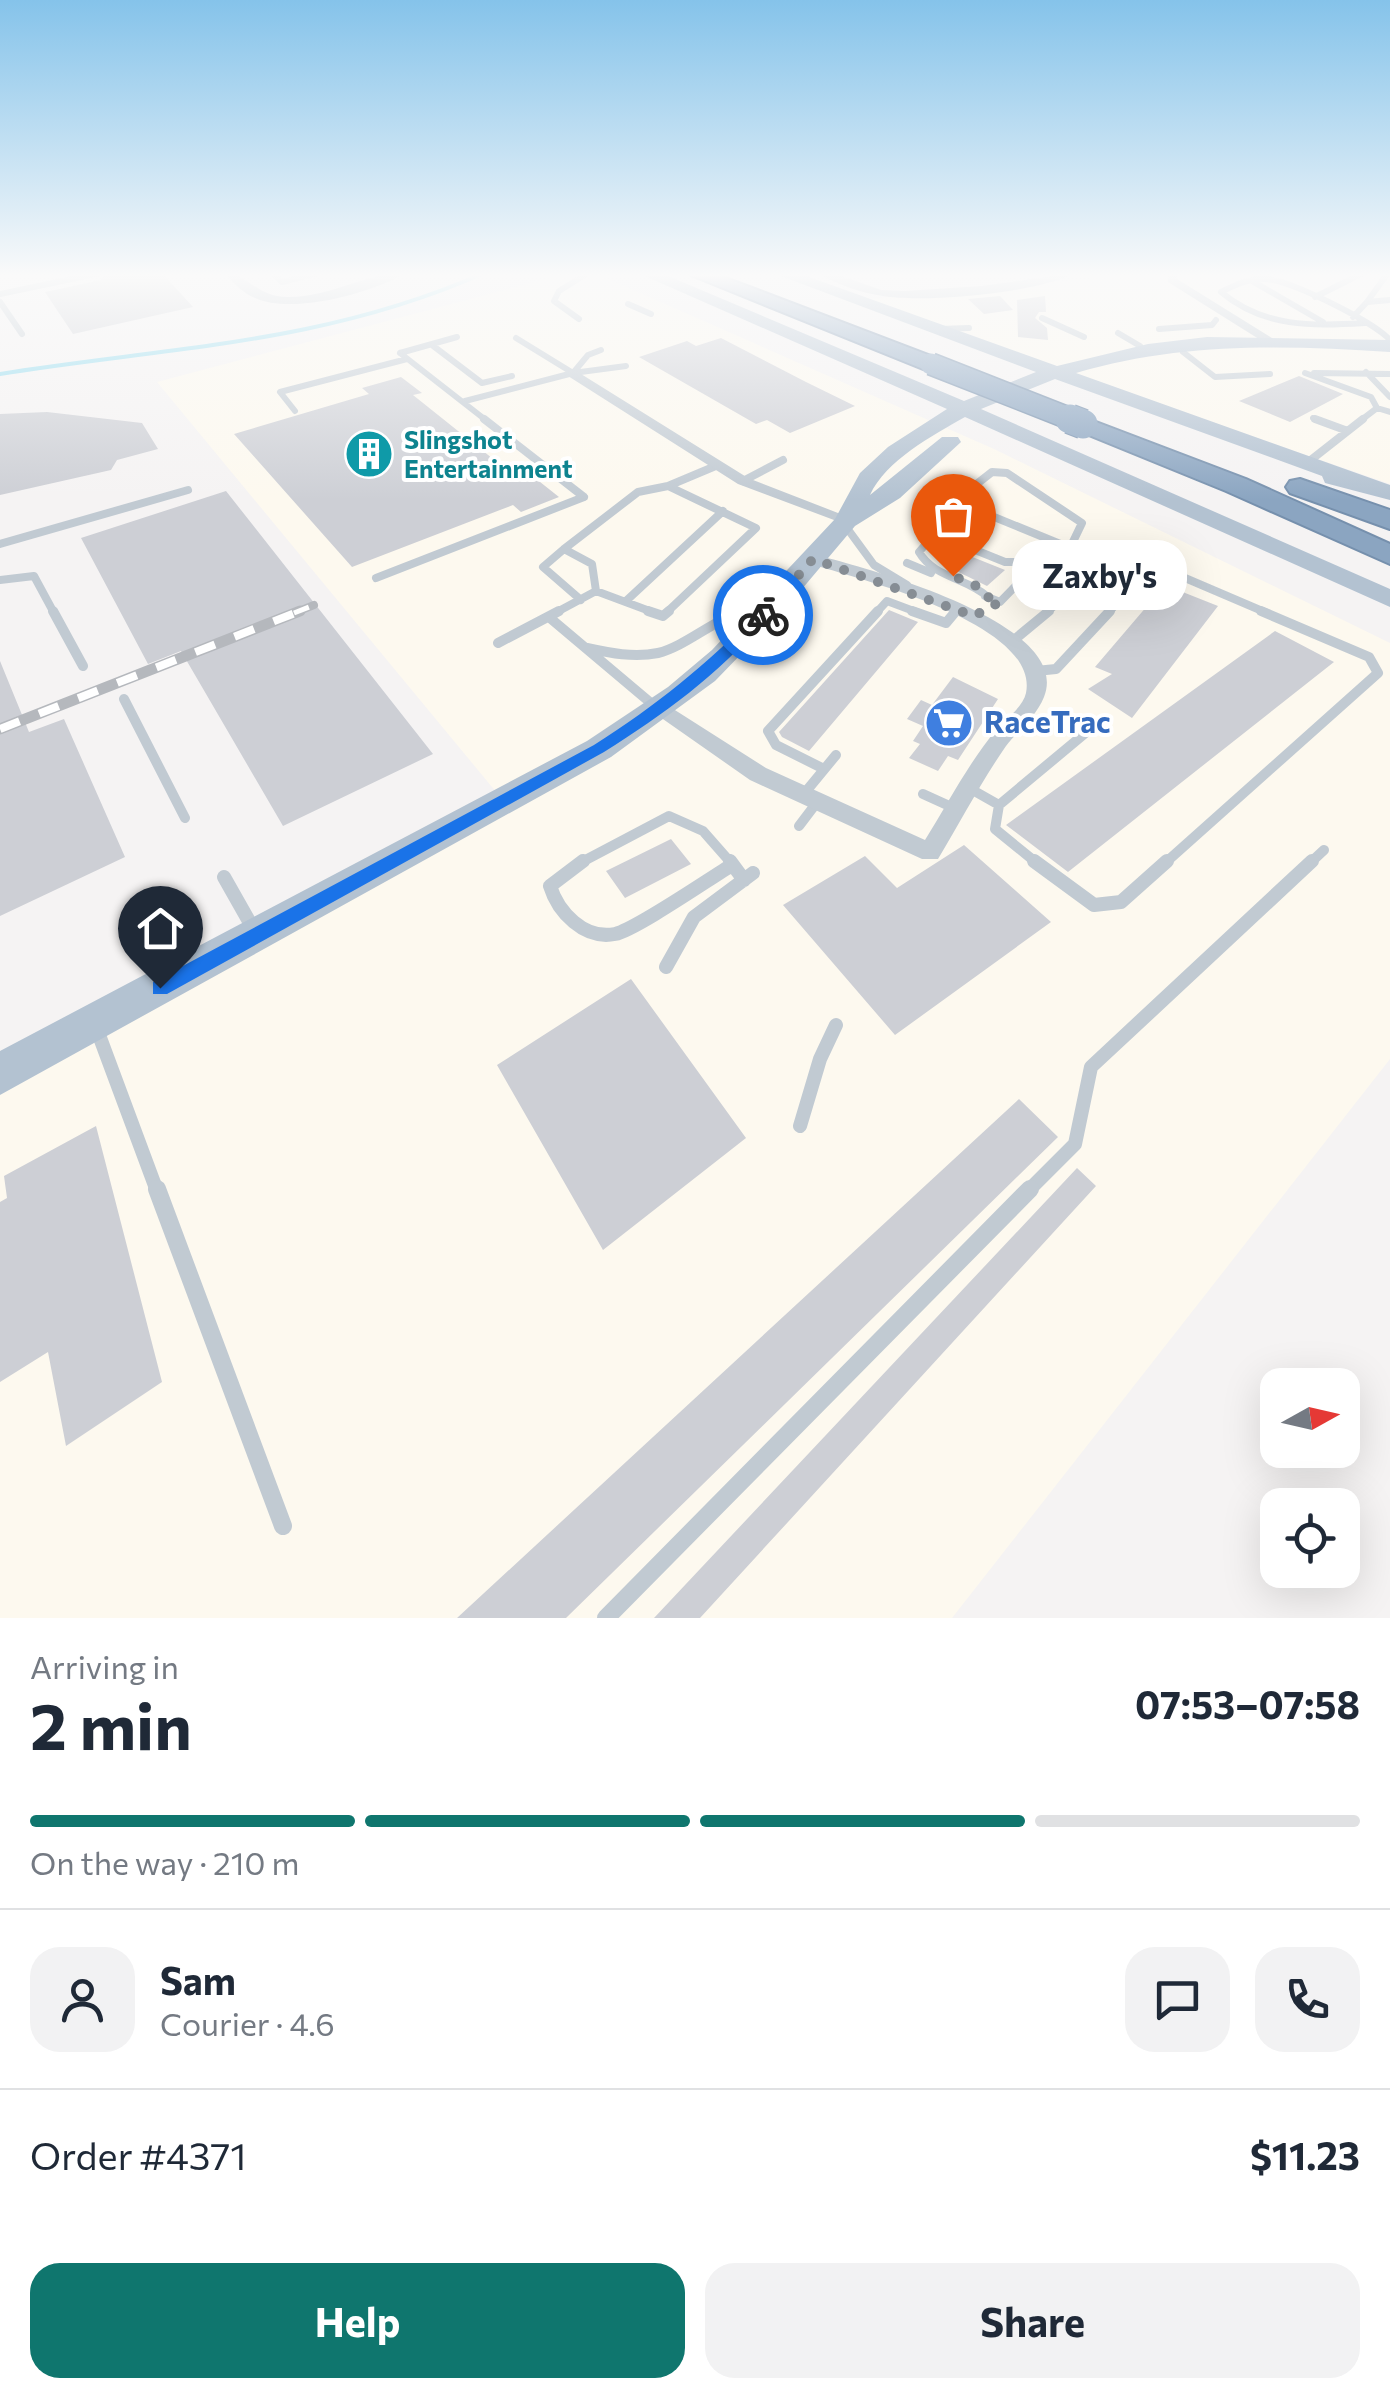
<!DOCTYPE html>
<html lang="en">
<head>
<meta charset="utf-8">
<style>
	:root { --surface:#fff; --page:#f2f2f3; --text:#1f2937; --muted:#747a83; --line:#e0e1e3; --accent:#0f766e }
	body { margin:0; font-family:Commissioner,sans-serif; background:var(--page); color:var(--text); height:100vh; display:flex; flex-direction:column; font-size:38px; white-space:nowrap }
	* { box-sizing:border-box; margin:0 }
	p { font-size:32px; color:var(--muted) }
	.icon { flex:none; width:55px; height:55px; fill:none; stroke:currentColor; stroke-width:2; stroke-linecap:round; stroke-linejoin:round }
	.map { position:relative; height:1618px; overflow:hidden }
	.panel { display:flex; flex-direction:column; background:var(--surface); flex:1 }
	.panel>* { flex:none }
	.needle { width:65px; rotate:82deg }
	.tools { position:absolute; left:1260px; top:1368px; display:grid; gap:20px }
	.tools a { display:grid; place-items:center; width:100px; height:100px; border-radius:20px; background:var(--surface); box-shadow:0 10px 40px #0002; font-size:50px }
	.pin { position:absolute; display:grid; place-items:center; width:85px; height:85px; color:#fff; margin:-102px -42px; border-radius:50% 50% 50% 0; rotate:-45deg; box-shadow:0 0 10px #0007 }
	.pin .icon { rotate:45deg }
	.courier { position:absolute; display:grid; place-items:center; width:100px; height:100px; margin:-50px; border:8px solid #1a73e8; border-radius:50%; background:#fff; color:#222; box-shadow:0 2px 12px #0007 }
	.bubble { position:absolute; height:70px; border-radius:30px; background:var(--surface); box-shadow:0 10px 40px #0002; font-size:32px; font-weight:700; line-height:70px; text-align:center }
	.overview em { font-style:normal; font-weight:700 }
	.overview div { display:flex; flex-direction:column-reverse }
	.overview { display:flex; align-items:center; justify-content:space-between; height:170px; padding:0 30px }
	h1 { font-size:65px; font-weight:700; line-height:75px }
	.bar { display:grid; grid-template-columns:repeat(4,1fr); gap:15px 10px; align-content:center; height:120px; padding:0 30px }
	.bar i { height:12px; border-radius:8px; background:var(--line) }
	.bar .on { background:var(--accent) }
	.bar p { grid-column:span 4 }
	.line { display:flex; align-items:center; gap:25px; padding:0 30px; border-top:2px solid var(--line) }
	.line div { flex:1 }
	.round { display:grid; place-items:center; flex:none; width:105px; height:105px; border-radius:30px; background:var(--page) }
	.button { display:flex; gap:20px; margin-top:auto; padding:20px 30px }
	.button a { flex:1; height:115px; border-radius:30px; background:var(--accent); color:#fff; font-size:40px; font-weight:700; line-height:115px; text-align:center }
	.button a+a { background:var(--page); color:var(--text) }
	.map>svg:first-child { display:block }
	.commercial { fill:#fdf9ef }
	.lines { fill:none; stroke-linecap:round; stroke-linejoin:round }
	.stream { stroke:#90daee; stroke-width:4 }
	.building { fill:#cdcfd5 }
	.motorway-casing { stroke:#7690ad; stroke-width:4 }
	.service-far4 { stroke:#c1cad2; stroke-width:6 }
	.service-far3 { stroke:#c1cad2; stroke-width:8 }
	.service-far2 { stroke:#c1cad2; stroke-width:10 }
	.service-far1 { stroke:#c1cad2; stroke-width:14 }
	.service { stroke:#c1cad2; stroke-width:18 }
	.minor { fill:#c1cad2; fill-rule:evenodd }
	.primary { fill:#b3c2d1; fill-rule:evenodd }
	.motorway { fill:#8ba5c1; fill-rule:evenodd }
	.rail-far1-casing { stroke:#b5b8bd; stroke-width:8 }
	.rail-casing { stroke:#b5b8bd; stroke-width:11 }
	.rail-far1 { stroke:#fff; stroke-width:5; stroke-dasharray:16; stroke-linecap:butt }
	.rail { stroke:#fff; stroke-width:8; stroke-dasharray:21; stroke-linecap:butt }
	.motorway-bridge-far1-casing { stroke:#7690ad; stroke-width:24; stroke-linecap:butt }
	.motorway-bridge-casing { stroke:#7690ad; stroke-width:31; stroke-linecap:butt }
	.motorway-bridge-far1 { stroke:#8ba5c1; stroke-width:21 }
	.motorway-bridge { stroke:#8ba5c1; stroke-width:29 }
	.route { fill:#1a73e8 }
	.done { stroke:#868d94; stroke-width:10; stroke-dasharray:0 18 }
	.labels { text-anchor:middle; stroke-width:8; stroke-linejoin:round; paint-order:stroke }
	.far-culture-label { font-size:25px; font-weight:bold; fill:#0d838f; stroke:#fff; text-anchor:start }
	.shop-label { font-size:30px; font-weight:bold; fill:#366cbe; stroke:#fff; text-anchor:start }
</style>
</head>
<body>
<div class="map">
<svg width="1390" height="1618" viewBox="0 0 1390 1618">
	<rect width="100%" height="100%" fill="#f5f3f3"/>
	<path class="commercial" d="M568,273H595L994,449L1390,643V1059L952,1618H0V1070L511,810L157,382Z
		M1149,273H1390V484L859,300Z"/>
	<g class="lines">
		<path class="stream" d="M0,374C170,347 324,344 484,273"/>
	</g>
	<path class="building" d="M107,273H162L193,307L73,334L45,292L101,280Z
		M1000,296L1013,310L984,314L968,299Z
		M1045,296L1046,312H1039L1035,318L1047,328L1048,340L1018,337L1017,300Z
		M721,338L806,382L855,406L790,433L767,420L756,424L639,357L687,341L696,346Z
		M1299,376L1343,394L1290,422L1239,401Z
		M401,377L422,393L413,395L518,479L530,474L559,497L521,512L513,505L352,567L234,434L369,394L362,388Z
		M47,412L142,423L158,449L117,460L111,470L0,495V414Z
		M226,491L433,754L283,826L181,651L148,664L81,538Z
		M956,552L965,554L1005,570L987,586L942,564Z
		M1165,585L1218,606L1132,718L1088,689L1112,674L1095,667Z
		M889,610L918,622L809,751L782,737L779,732Z
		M1275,631L1334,662L1068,872L1006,825Z
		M0,661L29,732L64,719L125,857L0,916Z
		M953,677L998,699L958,760L948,756L938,771L909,758L920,744L913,741L923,726L907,719L921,700L932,705Z
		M671,839L691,864L625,898L606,871Z
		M964,845L1051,922L895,1035L783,905L865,856L897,888Z
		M631,979L746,1138L603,1250L497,1065Z
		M1019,1099L1058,1137L566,1618H457Z
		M96,1126L162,1382L66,1446L48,1352L0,1382V1202L7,1198L4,1176Z
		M1077,1168L1096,1186L700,1618H654Z"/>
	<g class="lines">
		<g class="motorway-casing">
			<path id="motorway" d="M686,273H713L939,359L942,364L939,369H923Z
				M1083,417L1246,479L1390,544V564L1226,491L1074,429L1071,424L1074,419Z
				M1300,479L1390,510V529L1290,493L1286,487L1290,481Z"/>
		</g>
		<path class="service-far4" d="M272,273L282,282L318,273
			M1252,281L1323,322
			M0,294L100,273
			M1315,297L1363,273
			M0,302L22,334
			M1367,302L1388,273
			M628,304L651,314
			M1353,317L1367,302L1390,300
			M1042,318L1084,337
			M579,319L554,301L559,291L588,273
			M1365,323C1312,326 1264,328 1221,292C1235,285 1249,278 1265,279C1291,280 1374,322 1390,340
			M939,329L969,328
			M1159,329L1212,325L1216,320
			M1118,333L1140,346
			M516,338L573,373
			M432,345L482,383L512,376
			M1183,352L1215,377L1270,374
			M400,353L487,421
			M400,353L457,337
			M1366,372L1390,397
			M573,373L588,355L601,350
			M1305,373L1371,397L1377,408L1390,412
			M1314,373L1390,374
			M465,401L573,373L626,366
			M295,411L280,392L407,359
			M1313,418L1322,421
			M1360,421L1377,408"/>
		<path class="service-far3" d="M484,419L584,497
			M1315,419L1345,430
			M1307,463L1363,419
			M992,472L1007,473L1082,523L1070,548L955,501Z
			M743,481L783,460
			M844,524L874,565L907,585
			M0,544L188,490
			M1070,548L1097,559L1078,585
			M564,549L543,567L581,600
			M907,563L931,573
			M376,578L584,497
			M0,580L34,576L54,613
			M596,591L592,564L564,549L638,492L668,486
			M985,596L1000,602L1035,566
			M989,598C968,578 934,578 919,552L932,537H943L1005,562H1024
			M626,601L723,511
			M555,613L596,591L655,613
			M666,613L756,528L668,486L718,465
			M735,613L765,603
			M876,613L887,601L919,613
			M954,613L957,609
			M1046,613L1060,601
			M1108,613L1145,573L1164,569L1267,613"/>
		<path class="service-far2" d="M53,611L83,666
			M648,611L663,616L669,611
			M912,611L946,623L956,611
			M550,618L658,709
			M1014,640L1049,611
			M498,643L559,611
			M587,648C610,653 634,658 658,653C684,647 714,620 742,611
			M1036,671L1056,669L1110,611
			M124,699L185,818
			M824,769L776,745L768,731L878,611
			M969,788L999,805L1095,725
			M923,794L956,809
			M803,795L836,755
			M999,805L995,829L1038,864
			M799,826L818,801
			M578,864L669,816L703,831L732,864
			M1164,864L1378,673L1369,657L1261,611
			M1309,864L1324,850"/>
		<path class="service-far1" d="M583,861L550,886C558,912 584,940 615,934C635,930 709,879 732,865
			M730,861L744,880
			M1034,861L1094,905L1121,902L1167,861
			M224,877L254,930
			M666,967L694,917L753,873
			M96,1027L157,1191
			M800,1126L820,1059L836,1025
			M1028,1191L1075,1144L1091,1067L1312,861"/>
		<path class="service" d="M157,1189L283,1526
			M606,1618L1030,1189"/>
		<path class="minor" d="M225,273C247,273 257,298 289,297C330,297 366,273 406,273C371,293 293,315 255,298C243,293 233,283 225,273Z
			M817,273H833L881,290L905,291L982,286L1074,273C1040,293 922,303 883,296C861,293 836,284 817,273Z
			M1167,273H1177V279L1280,343L1270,346L1168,282Z
			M573,369L748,478L856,520L842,523L738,484L568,376V370Z
			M813,554C862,567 1074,622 1044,697C1036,717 1018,730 1006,746C981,782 961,821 938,859H922L750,780L650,710L653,705H667L766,768L925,840C948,803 969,762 997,729C1006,719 1023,707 1026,693C1040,623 856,578 807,563V555Z"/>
		<path class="primary" d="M638,273H661L964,401L1036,372L773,273H798L1057,366L1148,344L1207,337L1390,340V352C1284,345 1179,342 1076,373L1390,485V500L1325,483L1322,476L1055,379L981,409L1390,589V607L965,417C932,436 886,460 870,495L942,437H958L961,442L900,498L855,526L786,608L715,681L611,757L0,1095V1051L587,741L668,687L712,650L835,519L860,473L888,447L947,409Z"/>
		<use href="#motorway" class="motorway"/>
		<g class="rail-far1-casing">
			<path id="rail-far1" d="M294,613L314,605"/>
		</g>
		<g class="rail-casing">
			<path id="rail" d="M0,729L300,611"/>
		</g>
		<use href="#rail-far1" class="rail-far1"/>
		<use href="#rail" class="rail"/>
		<g class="motorway-bridge-far1-casing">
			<path id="motorway-bridge-far1" d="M931,364L1076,421"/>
		</g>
		<g class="motorway-bridge-casing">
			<path id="motorway-bridge" d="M1070,419L1083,424"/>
		</g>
		<use href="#motorway-bridge-far1" class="motorway-bridge-far1"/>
		<use href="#motorway-bridge" class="motorway-bridge"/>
	</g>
	<linearGradient id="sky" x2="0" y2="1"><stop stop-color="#85c3ea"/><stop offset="0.55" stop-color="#fafafa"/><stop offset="1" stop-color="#fafafa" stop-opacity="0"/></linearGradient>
	<rect width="1390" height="500" fill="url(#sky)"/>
	<path class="route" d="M758,612L769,615C722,672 666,713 604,752L167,994H153V982L594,745C657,705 705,666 758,612Z"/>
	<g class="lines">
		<path class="done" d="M763,615L813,559L974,616L1000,602L989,598L981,588L953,576"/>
	</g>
	<defs>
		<g id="building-disc" transform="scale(2.5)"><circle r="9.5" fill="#0f9aa8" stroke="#fff"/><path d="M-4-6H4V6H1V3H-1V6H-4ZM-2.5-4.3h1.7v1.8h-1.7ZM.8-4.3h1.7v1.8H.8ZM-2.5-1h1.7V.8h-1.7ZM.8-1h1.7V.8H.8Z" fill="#fff"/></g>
		<g id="supermarket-disc" transform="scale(2.5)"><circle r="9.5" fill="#3f7fe0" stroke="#fff"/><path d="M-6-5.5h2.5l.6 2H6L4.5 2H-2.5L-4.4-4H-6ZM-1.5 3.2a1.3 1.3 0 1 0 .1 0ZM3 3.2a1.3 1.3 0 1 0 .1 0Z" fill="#fff"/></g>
	</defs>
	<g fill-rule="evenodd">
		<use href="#building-disc" x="369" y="454"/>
		<use href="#supermarket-disc" x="949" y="723"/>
	</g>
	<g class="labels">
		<g class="far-culture-label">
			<text x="404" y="449">Slingshot<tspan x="404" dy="29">Entertainment</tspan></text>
		</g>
		<g class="shop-label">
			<text x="984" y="733">RaceTrac</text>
		</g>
	</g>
</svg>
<div class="tools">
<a><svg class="needle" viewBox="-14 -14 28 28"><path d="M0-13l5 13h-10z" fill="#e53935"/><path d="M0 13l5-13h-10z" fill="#747a83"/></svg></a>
<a><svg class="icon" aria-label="locate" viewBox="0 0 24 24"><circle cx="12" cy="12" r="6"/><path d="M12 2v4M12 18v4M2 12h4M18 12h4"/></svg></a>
</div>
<div class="pin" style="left:953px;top:576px;background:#ea580c"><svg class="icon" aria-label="bag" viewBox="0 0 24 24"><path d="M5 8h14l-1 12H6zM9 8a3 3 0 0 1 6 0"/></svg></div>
<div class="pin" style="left:160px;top:988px;background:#1f2937"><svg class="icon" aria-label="home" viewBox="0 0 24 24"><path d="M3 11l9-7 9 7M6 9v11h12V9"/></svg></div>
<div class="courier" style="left:763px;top:615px"><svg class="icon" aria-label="bike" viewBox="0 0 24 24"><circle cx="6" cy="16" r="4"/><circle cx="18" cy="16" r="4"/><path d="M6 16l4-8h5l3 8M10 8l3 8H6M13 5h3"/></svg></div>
<div class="bubble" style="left:1012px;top:540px;width:175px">Zaxby's</div>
</div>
<section class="panel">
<div class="overview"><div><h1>2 min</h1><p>Arriving in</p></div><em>07:53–07:58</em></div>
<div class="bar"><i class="on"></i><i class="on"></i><i class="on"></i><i></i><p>On the way · 210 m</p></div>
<div class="line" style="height:180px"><a class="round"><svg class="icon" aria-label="person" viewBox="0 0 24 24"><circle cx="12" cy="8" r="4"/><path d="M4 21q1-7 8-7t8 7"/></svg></a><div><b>Sam</b><p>Courier · 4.6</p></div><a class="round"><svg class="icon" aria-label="chat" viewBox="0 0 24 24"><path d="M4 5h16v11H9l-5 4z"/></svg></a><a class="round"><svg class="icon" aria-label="phone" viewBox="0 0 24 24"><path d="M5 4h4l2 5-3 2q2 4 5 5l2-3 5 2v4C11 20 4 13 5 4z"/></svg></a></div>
<div class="line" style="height:130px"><div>Order #4371</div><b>$11.23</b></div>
<div class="button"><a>Help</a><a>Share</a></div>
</section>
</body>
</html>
